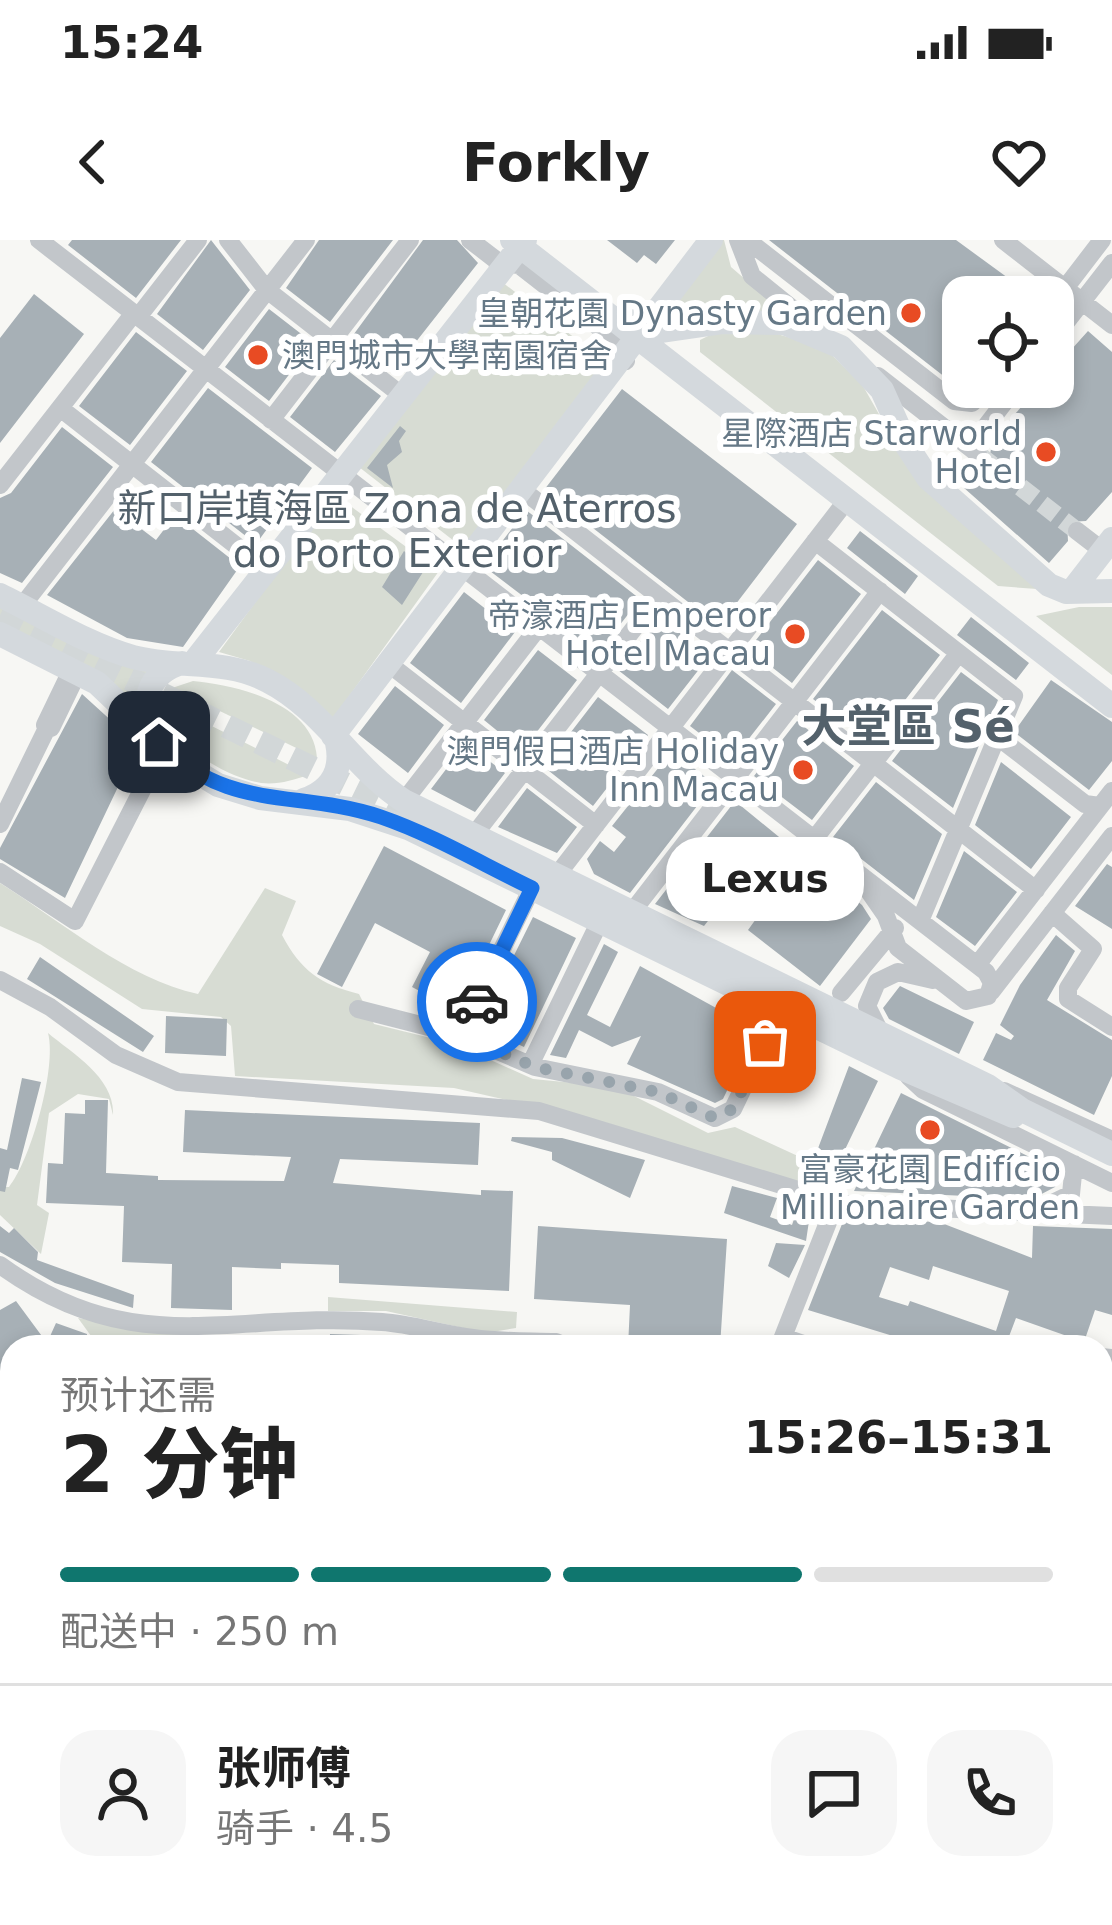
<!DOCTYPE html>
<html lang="zh">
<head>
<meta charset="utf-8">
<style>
	:root { --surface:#fff; --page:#f6f6f6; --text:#222; --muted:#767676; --line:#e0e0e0; --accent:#0f766e }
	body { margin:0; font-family:"DejaVu Sans","Noto Sans SC",sans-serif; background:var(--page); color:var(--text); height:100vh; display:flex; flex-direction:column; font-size:45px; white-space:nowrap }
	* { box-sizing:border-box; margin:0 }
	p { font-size:39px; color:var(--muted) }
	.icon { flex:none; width:66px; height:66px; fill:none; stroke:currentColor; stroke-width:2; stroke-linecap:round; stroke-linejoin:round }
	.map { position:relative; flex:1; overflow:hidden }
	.panel { position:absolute; left:0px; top:1095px; width:1113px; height:591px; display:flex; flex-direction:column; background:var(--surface); border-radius:36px 36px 0 0; box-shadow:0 6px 18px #0003 }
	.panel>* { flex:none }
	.tools { position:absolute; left:942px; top:36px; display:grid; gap:24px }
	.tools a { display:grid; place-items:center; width:132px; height:132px; border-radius:24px; background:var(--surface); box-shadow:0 6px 18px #0003; font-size:60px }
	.pin { position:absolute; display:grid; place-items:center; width:102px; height:102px; color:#fff; margin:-51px; border-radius:24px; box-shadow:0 6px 18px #0006 }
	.courier { position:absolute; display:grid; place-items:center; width:120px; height:120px; margin:-60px; border:9px solid #1a73e8; border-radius:50%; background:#fff; color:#222; box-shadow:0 3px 15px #0007 }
	.bubble { position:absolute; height:84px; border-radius:36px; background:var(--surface); box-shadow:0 6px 18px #0003; font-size:39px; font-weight:800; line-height:84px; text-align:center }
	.summary em { font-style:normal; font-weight:800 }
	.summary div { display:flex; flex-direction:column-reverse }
	.summary { display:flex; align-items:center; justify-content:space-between; height:204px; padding:0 60px }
	h1 { font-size:78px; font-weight:800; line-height:90px }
	.bar { display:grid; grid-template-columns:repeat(4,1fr); gap:18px 12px; align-content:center; height:144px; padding:0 60px }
	.bar i { height:15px; border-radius:9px; background:var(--line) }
	.bar .selected { background:var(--accent) }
	.bar p { grid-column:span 4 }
	.line { display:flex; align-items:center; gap:30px; padding:0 60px; border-top:3px solid var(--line) }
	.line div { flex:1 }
	.round { display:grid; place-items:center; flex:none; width:126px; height:126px; border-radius:36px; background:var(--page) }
	.status { display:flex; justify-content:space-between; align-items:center; height:84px; padding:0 60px; background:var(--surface); direction:ltr }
	.status svg { height:33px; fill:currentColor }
	header { display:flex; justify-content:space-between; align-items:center; height:156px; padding:0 60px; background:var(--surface); font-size:54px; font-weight:800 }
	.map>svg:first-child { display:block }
	.green { fill:#d7dcd3 }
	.building { fill:#a7b0b6; fill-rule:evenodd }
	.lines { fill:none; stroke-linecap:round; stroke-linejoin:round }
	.minor-tunnel { stroke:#d2d7d8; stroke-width:18; stroke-dasharray:18 9; stroke-linecap:butt }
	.major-tunnel { stroke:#d2d7d8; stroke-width:24; stroke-dasharray:24 12; stroke-linecap:butt }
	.minor { stroke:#c2c6ca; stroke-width:18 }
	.major { stroke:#d4d9dd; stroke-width:24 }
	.done { stroke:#98a4ac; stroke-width:12; stroke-dasharray:0 21.6 }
	.route { stroke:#1a73e8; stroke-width:15 }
	.poi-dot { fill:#e84b23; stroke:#fff; stroke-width:4.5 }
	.labels { text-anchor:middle; stroke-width:12; stroke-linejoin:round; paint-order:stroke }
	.poi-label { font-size:33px; fill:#657886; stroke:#fff; text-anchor:end }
	.quarter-label { font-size:39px; fill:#53616b; stroke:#fff }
	.district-label { font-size:45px; font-weight:bold; fill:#53616b; stroke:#fff }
</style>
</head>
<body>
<div class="status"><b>15:24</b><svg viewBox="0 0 49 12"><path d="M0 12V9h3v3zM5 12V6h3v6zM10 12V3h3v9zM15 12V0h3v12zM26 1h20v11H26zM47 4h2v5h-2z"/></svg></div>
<header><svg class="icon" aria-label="back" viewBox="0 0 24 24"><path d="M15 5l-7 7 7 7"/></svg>Forkly<svg class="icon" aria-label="heart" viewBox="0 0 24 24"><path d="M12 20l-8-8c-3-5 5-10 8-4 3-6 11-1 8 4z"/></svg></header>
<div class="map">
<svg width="1112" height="1685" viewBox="0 0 1112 1685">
	<rect width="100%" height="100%" fill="#f7f7f4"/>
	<path class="green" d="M715,0H724L731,27L776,66L774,74L731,66L661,86Z
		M502,42L606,122L463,308L359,227Z
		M760,89L825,108L863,146L917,241L1037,349L998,346L700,112V100L718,91Z
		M334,254L439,331L332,480L250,421L219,412Z
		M0,363L158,428L139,470L0,388Z
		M1079,367H1112V435L1036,376Z
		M193,441C237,445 314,463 317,518L172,448Z
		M162,461L309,535C293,540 278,545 261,543C227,538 160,500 162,461Z
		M0,643C62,682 128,739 198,754L265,648L296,661L282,695C301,731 320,744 359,754L374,784L455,804L533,839L616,847L708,893L735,887L839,935L835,956L607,883L454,848L235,836L231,786L221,777L142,769L40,704L0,686Z
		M48,793C73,814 115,838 113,875L109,859L78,854L49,873L37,965L49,973L41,1014L0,975V947H9C31,920 57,827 48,793Z
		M328,1057L517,1072L516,1088L486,1093L386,1071H328Z
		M78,1078L194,1097L199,1107H99Z"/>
	<path class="building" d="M72,0H181L136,58L68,5Z
		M211,0L250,50L203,110L157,74Z
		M319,0H393L330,82L286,48Z
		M423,0H457L478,23L393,131L351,98Z
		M607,0H675L656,24L644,15L637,23Z
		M769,0H956L1034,57H963L959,148Z
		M34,54L84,94L0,203V98Z
		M269,69L313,103L269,161L225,127Z
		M1088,91L1112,112V252L1086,281L1067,282L1068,301L1049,323L955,240L969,224L988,223L993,200L1038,147H1053V130Z
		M136,92L187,131L130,205L79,166Z
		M334,120L381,156L335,212L290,177Z
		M208,148L312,228L256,304L151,222Z
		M622,149L797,284L719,386L544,250Z
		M400,186L406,191L399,201L402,212L387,225L393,248L367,228Z
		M62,187L113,227L22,343L0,333V258L11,253Z
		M115,269L156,300L175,275L240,326L183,407L127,398L47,355Z
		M526,270L640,359L598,413L490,331L488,320Z
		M860,291L918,336L905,354L847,308Z
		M404,311L425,329L402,365L382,347Z
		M818,320L861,354L792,443L749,409Z
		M464,352L515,392L461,463L410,423Z
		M882,370L940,415L871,504L813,459Z
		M661,375L711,414L668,469L618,430Z
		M971,377L1029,423L1016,440L957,395Z
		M538,410L577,440L522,511L484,480Z
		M732,430L776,464L733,519L690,486Z
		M961,432L998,460L953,568L892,521Z
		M1051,440L1112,482V521L1089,550L1014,492Z
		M395,446L444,485L408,533L358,494Z
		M82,454L138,505L65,658L0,619V608Z
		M598,457L648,495L593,566L544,527Z
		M797,481L854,526L812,580L754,536Z
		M466,503L505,533L475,572L431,549Z
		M676,514L714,544L630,653L594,634L587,619L600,601L614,612L626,597L612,586L667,517Z
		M1001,522L1071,577L1031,629L975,585Z
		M876,542L942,594L914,660L833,597Z
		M527,548L577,587L557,613L498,587Z
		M735,561L862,665L871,679L820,746L748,690L761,672L756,668L784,639L758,617L704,686L655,664Z
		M384,606L506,670L457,771L412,747L430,712L375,683L342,747L317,734Z
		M964,611L1017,652L975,706L936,677Z
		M1107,624L1112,627V689L1075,666Z
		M533,677L576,698L524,807L479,786Z
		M1056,695L1075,711L1047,760L1112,800V836L1094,875L983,820L996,793L1011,800L1014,796L1000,785L1020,745Z
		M604,704L618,712L587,775L610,787L640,726L756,790L723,859L715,863L627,824L641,796L612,807L579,790L566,818L550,815Z
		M40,717L154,796L143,812L27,739Z
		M900,746L974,782L959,814L889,779L883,768Z
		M166,776L227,779L226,816L165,813Z
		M849,826L878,841L839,922L817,911Z
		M22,838L41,842L18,930L10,928L5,952L0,951V908L7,910Z
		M901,853L1060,932L1055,947L1032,959L854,951Z
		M85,860H108L106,933L158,936V940L284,941L291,917L183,912L185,870L480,883L478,925L340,919L333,943L481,955V950L513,951L509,1051L339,1043V1025L281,1023V1029L232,1027V1070L171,1068L172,1024L122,1022L124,966L46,963L48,923L63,924L65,873L85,874Z
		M512,897L562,898L645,920L630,958L552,920V912L511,901Z
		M732,946L777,958L770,977L792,985L795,976L809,981L806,1001L724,973Z
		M844,979L939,982L1032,1018L1033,986L1112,989V1075L1095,1070L1084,1102L1016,1078L1005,1107H929L808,1070ZM933,1026L1009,1051L996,1091L910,1061L908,1066L879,1057L890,1027L929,1040Z
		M0,986L9,993L14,988L38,1012L37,1020L134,1055L133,1068L55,1043L0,1012Z
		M538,986L727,999L720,1107H628L630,1065L534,1059Z
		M776,1003L805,1005L789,1038L768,1026Z
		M16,1061L47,1103L56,1083L87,1094V1107H12V1173H0V1070Z
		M330,1094L392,1096L420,1102V1107H329Z
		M1112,1253V1331L1101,1329V1260Z
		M1101,1473L1112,1476V1663L1101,1658Z
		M229,1674H341V1685H229Z
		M603,1674H727V1676L700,1685H599Z
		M797,1674H934L938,1685H797Z
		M963,1674H1053L1061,1685H967Z"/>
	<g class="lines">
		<path class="minor-tunnel" d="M978,214L1077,291"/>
		<path class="major-tunnel" d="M0,375L418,580"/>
		<path class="minor" d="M39,0L986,732L992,743L988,756
			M228,0L267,50L395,150
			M470,0L496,20
			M738,0L752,36L820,91
			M747,0L954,161L972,163L989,147
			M1003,0L1112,85
			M497,23L519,25L619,103L626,121
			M1053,64L1102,0
			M138,77L198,0
			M1053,99L1112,23
			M878,136L978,214
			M60,168L266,329
			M271,180L410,0
			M976,212L980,194L1016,147
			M0,245L134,73
			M529,255L1036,650
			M1077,291L1103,311
			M815,301L1014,456L920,681
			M22,366L306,0
			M389,424L596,585
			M72,429L45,485L51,488L78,432
			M998,497L1085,564L1100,566
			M404,561L538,388
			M0,584L48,486
			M474,595L659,356
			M812,602L959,413
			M0,632L75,681L164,507
			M557,635L847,260
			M532,648L460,795L535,827L658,852L715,878L733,869L781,769
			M868,650L886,676L898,708L966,761L988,756
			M632,672L880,351
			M1052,673L1093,709L1068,748V759L1112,787
			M977,725L1112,551
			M0,740L50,767L116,815L178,842L539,871L844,964L1112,976
			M991,752L1112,596
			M841,753L895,688
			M358,769L460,795
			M880,792L867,766L877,742L898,732L933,740
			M530,825L600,681
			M909,837L923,850L1112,943
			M1004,851L1112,900
			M1040,969L1071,954L1074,924
			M0,1025C136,1124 233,1070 382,1082C412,1084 442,1094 473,1098C500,1102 528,1101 556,1102L568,1107
			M783,1097L812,1107
			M779,1107L836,962
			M1101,1117L1112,1118
			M0,1187L12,1186
			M0,1261H12
			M0,1279L12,1281
			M0,1318L12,1340
			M1101,1342L1112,1345
			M0,1448L12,1449
			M0,1600L12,1602
			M17,1674L126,1685
			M215,1674L216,1685
			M513,1674L524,1685
			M947,1674L954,1685
			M355,1685V1674
			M584,1685L590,1674
			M784,1685V1674"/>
		<path class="major" d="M512,0L1112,466
			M629,72L660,91L722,82L784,83L841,107L882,150L907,206L928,238L1049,345L1066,352L1112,351
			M1071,352L1112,299
			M0,355C43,376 87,404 133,417C179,429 224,418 268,441C323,469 352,527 404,561L988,846L1022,870L1112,914
			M0,394L97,443L180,522L218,545L260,558L350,569L408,588L901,828L1013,876
			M194,422L525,0
			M155,494C139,464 147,433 182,423
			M333,496L711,0
			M304,560C331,551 343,531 337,503
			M1101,1203L1112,1196
			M1101,1239L1112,1232
			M0,1373L12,1374
			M1101,1435L1112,1438
			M1101,1456L1112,1459
			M0,1518L12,1519
			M1085,1685L1100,1674"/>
	</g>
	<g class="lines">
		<path class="done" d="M477,762L460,795L535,827L658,852L715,878L733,869L765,802"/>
		<path class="route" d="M159,502C227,573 297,549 381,577C433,595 482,624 532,648L477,762"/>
	</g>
	<g class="poi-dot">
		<circle cx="911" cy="73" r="12"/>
		<circle cx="258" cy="115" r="12"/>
		<circle cx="1046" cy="212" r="12"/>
		<circle cx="795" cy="394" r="12"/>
		<circle cx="803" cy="530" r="12"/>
		<circle cx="930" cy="890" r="12"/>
	</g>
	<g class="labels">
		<g class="poi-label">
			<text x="887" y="85">皇朝花園 Dynasty Garden</text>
			<text x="282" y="127" text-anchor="start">澳門城市大學南園宿舍</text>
			<text x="1022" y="205">星際酒店 Starworld<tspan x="1022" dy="38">Hotel</tspan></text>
			<text x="771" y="387">帝濠酒店 Emperor<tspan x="771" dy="38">Hotel Macau</tspan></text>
			<text x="779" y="523">澳門假日酒店 Holiday<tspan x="779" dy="38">Inn Macau</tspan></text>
			<text x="930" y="941" text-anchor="middle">富豪花園 Edifício<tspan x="930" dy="38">Millionaire Garden</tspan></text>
		</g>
		<g class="quarter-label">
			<text x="397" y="282">新口岸填海區 Zona de Aterros<tspan x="397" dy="45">do Porto Exterior</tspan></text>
		</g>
		<g class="district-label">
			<text x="908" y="502">大堂區 Sé</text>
		</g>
	</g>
</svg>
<div class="tools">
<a><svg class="icon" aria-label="locate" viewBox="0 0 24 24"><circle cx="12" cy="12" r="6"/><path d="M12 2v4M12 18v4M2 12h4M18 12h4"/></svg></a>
</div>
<div class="pin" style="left:765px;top:802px;background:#ea580c"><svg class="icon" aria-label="bag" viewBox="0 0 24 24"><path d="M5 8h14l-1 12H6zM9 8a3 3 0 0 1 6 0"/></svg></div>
<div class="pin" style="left:159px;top:502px;background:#1f2937"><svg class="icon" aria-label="home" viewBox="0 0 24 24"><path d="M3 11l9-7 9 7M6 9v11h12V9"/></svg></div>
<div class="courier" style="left:477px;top:762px"><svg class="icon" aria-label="car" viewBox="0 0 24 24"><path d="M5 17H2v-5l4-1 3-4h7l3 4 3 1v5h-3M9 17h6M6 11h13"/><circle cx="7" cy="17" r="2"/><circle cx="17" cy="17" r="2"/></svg></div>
<div class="bubble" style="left:666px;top:597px;width:198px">Lexus</div>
<section class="panel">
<div class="summary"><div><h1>2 分钟</h1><p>预计还需</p></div><em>15:26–15:31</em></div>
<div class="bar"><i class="selected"></i><i class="selected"></i><i class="selected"></i><i></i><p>配送中 · 250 m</p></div>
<div class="line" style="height:216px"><a class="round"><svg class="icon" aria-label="person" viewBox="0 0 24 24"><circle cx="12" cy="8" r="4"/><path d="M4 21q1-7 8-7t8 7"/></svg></a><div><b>张师傅</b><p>骑手 · 4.5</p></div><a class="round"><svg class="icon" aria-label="chat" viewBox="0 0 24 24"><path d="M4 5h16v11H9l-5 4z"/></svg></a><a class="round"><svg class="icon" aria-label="phone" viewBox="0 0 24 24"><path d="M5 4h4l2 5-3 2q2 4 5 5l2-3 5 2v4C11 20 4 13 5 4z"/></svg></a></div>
</section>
</div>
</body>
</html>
